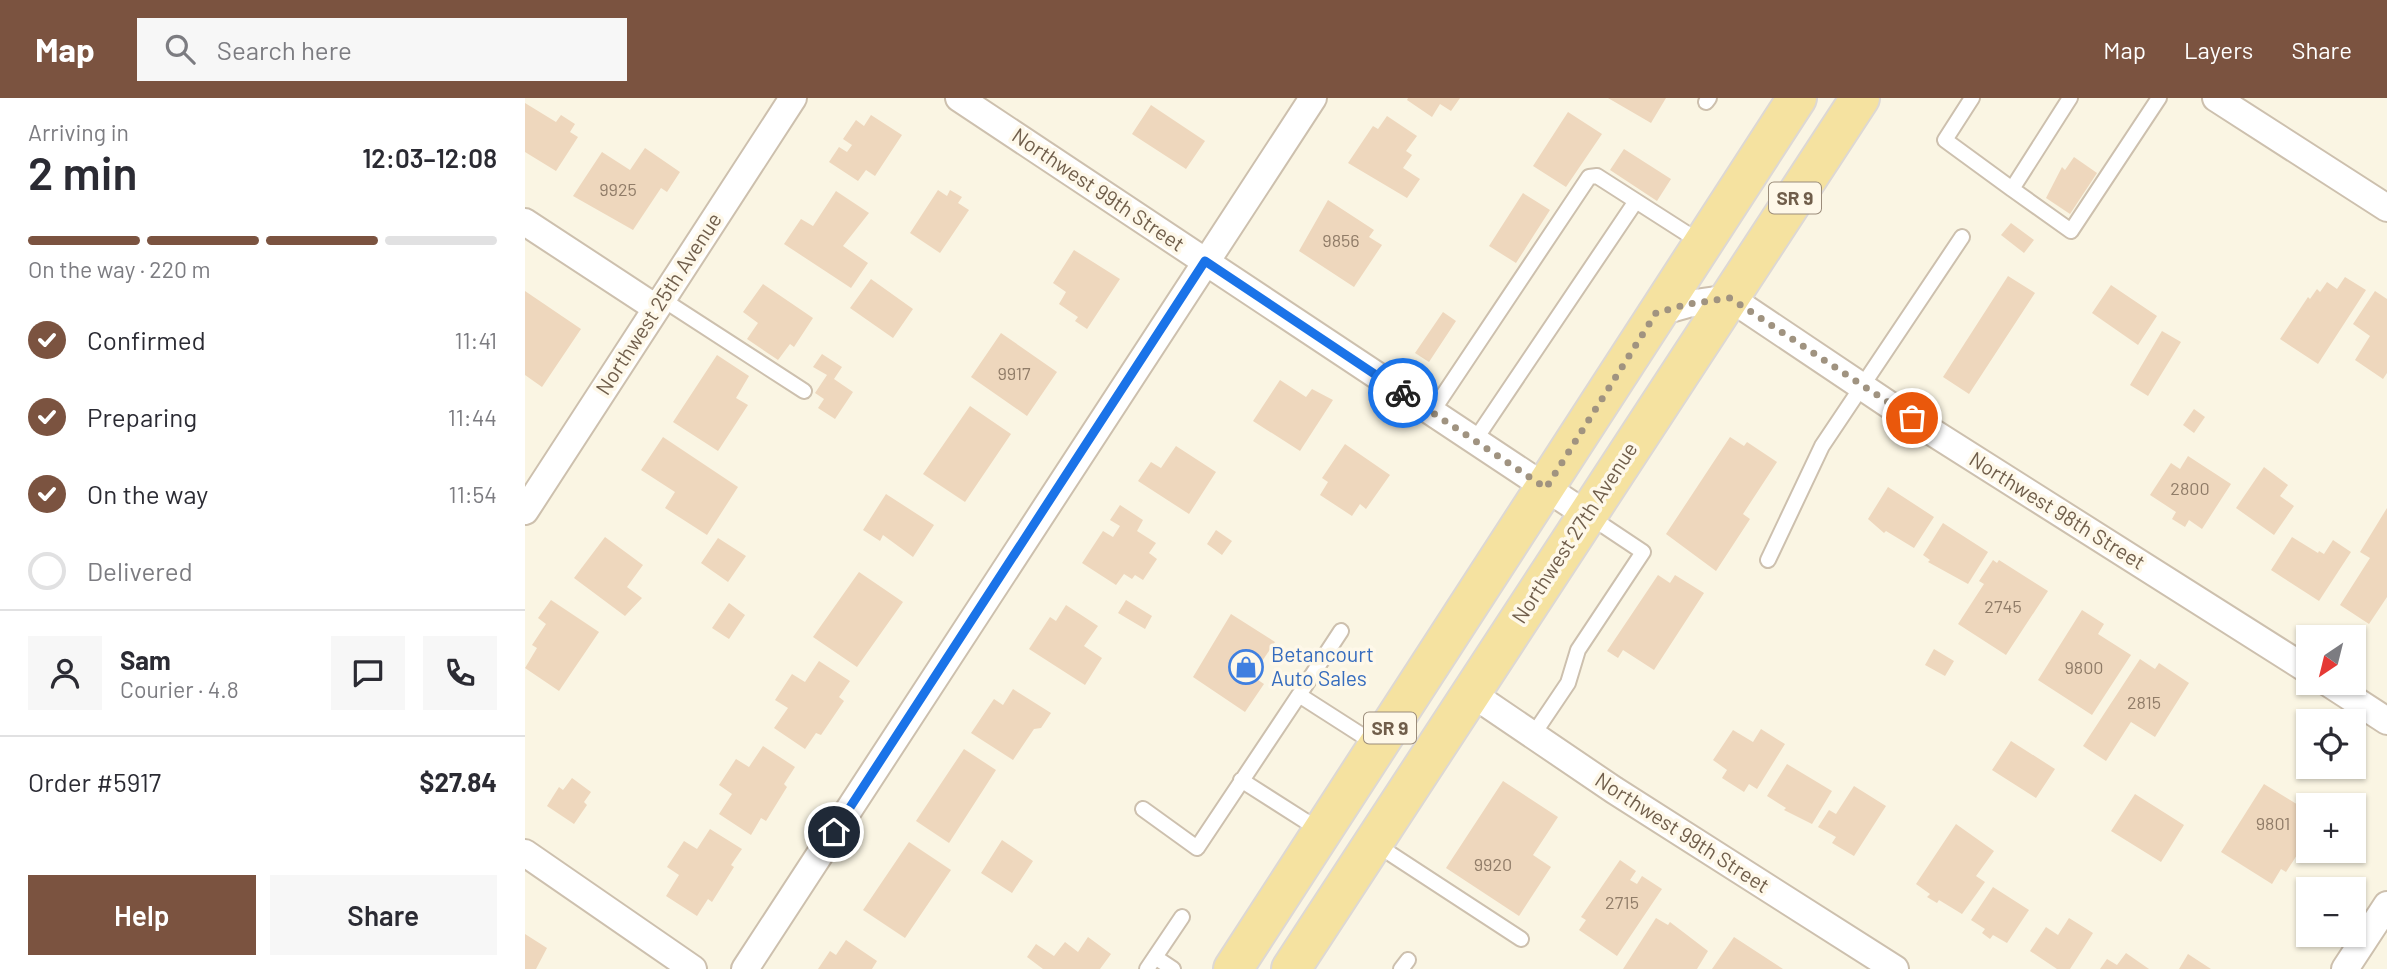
<!DOCTYPE html>
<html lang="en">
<head>
<meta charset="utf-8">
<style>
	:root { --surface:#fff; --page:#f7f7f7; --text:#2b2b33; --muted:#7c7c81; --line:#e1e1e2; --accent:#7b5340 }
	body { margin:0; font-family:Barlow,sans-serif; background:var(--page); color:var(--text); height:100vh; display:flex; flex-direction:column; font-size:26px; white-space:nowrap }
	* { box-sizing:border-box; margin:0 }
	p { font-size:23px; color:var(--muted) }
	.icon { flex:none; width:38px; height:38px; fill:none; stroke:currentColor; stroke-width:2; stroke-linecap:round; stroke-linejoin:round }
	.map { position:relative; flex:1; overflow:hidden }
	.sheet { display:flex; flex-direction:column; background:var(--surface); width:525px }
	.sheet>* { flex:none }
	.needle { width:46px; rotate:215deg }
	.tools { position:absolute; left:1771px; top:527px; display:grid; gap:14px }
	.tools a { display:grid; place-items:center; width:70px; height:70px; border-radius:0px; background:var(--surface); box-shadow:0 2px 5px #0004; font-size:35px }
	.pin { position:absolute; display:grid; place-items:center; width:60px; height:60px; color:#fff; margin:-30px; border:4px solid #fff; border-radius:50%; box-shadow:0 2px 7px #0007 }
	.courier { position:absolute; display:grid; place-items:center; width:70px; height:70px; margin:-35px; border:5px solid #1a73e8; border-radius:50%; background:#fff; color:#222; box-shadow:0 2px 9px #0007 }
	.overview em { font-style:normal; font-weight:600 }
	.overview div { display:flex; flex-direction:column-reverse }
	.overview { display:flex; align-items:center; justify-content:space-between; height:119px; padding:0 28px }
	h1 { font-size:46px; font-weight:600; line-height:52px }
	.bar { display:grid; grid-template-columns:repeat(4,1fr); gap:10px 7px; align-content:center; height:84px; padding:0 28px }
	.bar i { height:9px; border-radius:5px; background:var(--line) }
	.bar .selected { background:var(--accent) }
	.bar p { grid-column:span 4 }
	.line { display:flex; align-items:center; gap:18px; padding:0 28px; border-top:2px solid var(--line) }
	.line div { flex:1 }
	.round { display:grid; place-items:center; flex:none; width:74px; height:74px; border-radius:0px; background:var(--page) }
	ol { padding:0 28px; list-style:none }
	li { display:flex; align-items:center; gap:21px; height:77px }
	li p { margin-inline-start:auto }
	li .icon { padding:7px; border-radius:50%; background:var(--accent); color:#fff; stroke-width:4 }
	li:last-child { color:var(--muted) }
	li i { width:38px; height:38px; border:4px solid var(--line); border-radius:50% }
	.button { display:flex; gap:14px; margin-top:auto; padding:14px 28px }
	.button a { flex:1; height:80px; border-radius:0px; background:var(--accent); color:#fff; font-size:28px; font-weight:600; line-height:80px; text-align:center }
	.button a+a { background:var(--page); color:var(--text) }
	header { display:flex; align-items:center; gap:42px; box-sizing:border-box; height:98px; padding:0 35px; background:var(--accent); color:#fff }
	header strong { font-size:33px }
	nav { display:flex; gap:38px; margin-inline-start:auto; font-size:24px }
	.search { width:490px; height:63px; background:var(--page); display:flex; align-items:center; gap:18px; box-sizing:border-box; padding:0 24px; border-radius:0px; color:var(--muted); font-size:26px }
	main { display:flex; flex:1; min-height:0 }
	.map>svg:first-child { display:block }
	.building { fill:#eed7bd }
	.lines { fill:none; stroke-linecap:round; stroke-linejoin:round }
	.lane-casing { stroke:#cdc0ae; stroke-width:18 }
	.street-casing { stroke:#cdc0ae; stroke-width:30 }
	.primary-casing { stroke:#ddd8d4; stroke-width:42 }
	.lane { stroke:#fff; stroke-width:14 }
	.street { stroke:#fff; stroke-width:26 }
	.primary { stroke:#f5e2a0; stroke-width:38 }
	.done { stroke:#a09380; stroke-width:7; stroke-dasharray:0 12.6 }
	.route { stroke:#1a73e8; stroke-width:9 }
	.labels { text-anchor:middle; stroke-width:7; stroke-linejoin:round; paint-order:stroke }
	.number-label { font-size:18px; fill:#907c68 }
	.shield { fill:#fef8e9; stroke:#9b8c7a; stroke-width:2 }
	.shield-label { font-size:19px; font-weight:bold; fill:#705e4b }
	.street-label { font-size:21px; fill:#705e4b; stroke:#fef8e9 }
	.shop-label { font-size:21px; fill:#366cbe; stroke:#fef8e9; text-anchor:start }
</style>
</head>
<body>
<header>
<strong>Map</strong>
<div class="search"><svg class="icon" aria-label="search" viewBox="0 0 24 24"><circle cx="10" cy="10" r="6"/><path d="M15 15l6 6"/></svg>Search here</div>
<nav><a>Map</a><a>Layers</a><a>Share</a></nav>
</header>
<main>
<section class="sheet">
<div class="overview"><div><h1>2 min</h1><p>Arriving in</p></div><em>12:03–12:08</em></div>
<div class="bar"><i class="selected"></i><i class="selected"></i><i class="selected"></i><i></i><p>On the way · 220 m</p></div>
<ol>
<li><svg class="icon" aria-label="check" viewBox="0 0 24 24"><path d="M5 12l5 5 9-10"/></svg>Confirmed<p>11:41</p></li>
<li><svg class="icon" aria-label="check" viewBox="0 0 24 24"><path d="M5 12l5 5 9-10"/></svg>Preparing<p>11:44</p></li>
<li><svg class="icon" aria-label="check" viewBox="0 0 24 24"><path d="M5 12l5 5 9-10"/></svg>On the way<p>11:54</p></li>
<li><i></i>Delivered</li>
</ol>
<div class="line" style="height:126px"><a class="round"><svg class="icon" aria-label="person" viewBox="0 0 24 24"><circle cx="12" cy="8" r="4"/><path d="M4 21q1-7 8-7t8 7"/></svg></a><div><b>Sam</b><p>Courier · 4.8</p></div><a class="round"><svg class="icon" aria-label="chat" viewBox="0 0 24 24"><path d="M4 5h16v11H9l-5 4z"/></svg></a><a class="round"><svg class="icon" aria-label="phone" viewBox="0 0 24 24"><path d="M5 4h4l2 5-3 2q2 4 5 5l2-3 5 2v4C11 20 4 13 5 4z"/></svg></a></div>
<div class="line" style="height:91px"><div>Order #5917</div><b>$27.84</b></div>
<div class="button"><a>Help</a><a>Share</a></div>
</section>
<div class="map">
<svg width="1862" height="871" viewBox="0 0 1862 871">
	<rect width="100%" height="100%" fill="#faf5e3"/>
	<path class="building" d="M883,0H935L926,13L915,6L907,19L882,2Z
		M1083,0H1141L1126,25Z
		M0,5L31,24L36,17L50,26L45,34L53,39L31,73L0,54Z
		M626,7L680,43L661,71L607,36Z
		M1043,14L1077,36L1041,89L1008,68Z
		M346,17L377,37L350,78L341,72L333,83L304,64L314,49L322,54L327,47L318,41L331,22L339,28Z
		M862,18L892,38L881,53L887,57L878,70L895,81L882,100L823,65L848,28L853,31Z
		M120,50L155,74L142,94L136,90L108,132L48,98L77,54L105,72Z
		M1099,51L1146,81L1132,103L1085,72Z
		M1549,59L1572,75L1545,116L1521,100L1537,69L1540,72Z
		M413,92L422,98L425,92L437,99L433,105L444,112L415,155L385,135Z
		M311,93L344,115L318,148L343,165L326,190L259,146L276,121L288,128Z
		M998,95L1025,112L991,165L964,148Z
		M803,102L849,132L844,139L857,147L829,189L774,153Z
		M1486,125L1509,142L1499,155L1476,137Z
		M549,152L595,181L562,231L550,223L553,219L534,206L541,194L528,185Z
		M1483,178L1510,195L1444,296L1418,279Z
		M1820,179L1841,192L1793,266L1755,241L1783,199L1785,201L1792,191L1795,194L1802,184L1812,191Z
		M346,181L388,211L368,240L325,210Z
		M238,186L288,220L269,249L265,246L253,262L222,241L233,225L218,214Z
		M1586,187L1632,218L1613,247L1567,215Z
		M0,193L56,231L17,289L0,277Z
		M1850,193L1862,201V275L1858,281L1830,262L1845,238L1828,226Z
		M918,214L931,223L904,264L890,255Z
		M1637,233L1656,244L1623,298L1605,287Z
		M476,235L532,274L502,318L446,279Z
		M297,256L317,269L309,281L328,294L310,321L293,310L299,301L290,295L302,277L288,269Z
		M192,257L224,278L211,300L223,307L193,353L148,324Z
		M755,282L781,299L787,291L808,302L775,353L728,323Z
		M445,308L486,336L440,404L398,376Z
		M1669,311L1680,319L1669,335L1658,327Z
		M138,339L213,389L182,437L140,410L150,394L116,372Z
		M1205,339L1219,348L1222,344L1252,364L1218,416L1225,421L1191,473L1141,436Z
		M820,346L865,377L841,411L835,406L827,418L795,397L803,384L797,380Z
		M651,348L691,374L664,416L613,383L626,364L636,370Z
		M1663,358L1706,386L1677,431L1664,422L1660,429L1647,421L1651,414L1625,397L1646,365L1655,371Z
		M1739,369L1763,387L1755,398L1769,408L1749,437L1711,410Z
		M1363,389L1409,419L1389,450L1361,433L1359,435L1343,421Z
		M361,396L409,427L388,459L358,437L355,443L338,432Z
		M595,407L618,422L612,433L631,445L624,455L632,461L618,482L610,477L607,481L599,476L591,487L557,465L578,433L588,439L595,428L585,422Z
		M1862,410V499L1844,526L1815,507L1845,460L1835,454Z
		M1418,425L1463,454L1443,486L1403,464L1405,462L1398,457Z
		M691,432L707,443L697,457L682,446Z
		M80,439L118,467L102,489L117,500L100,518L49,480Z
		M1767,439L1793,455L1794,453L1799,456L1808,442L1826,454L1794,503L1746,472Z
		M193,440L221,458L203,484L176,465Z
		M1468,462L1472,465L1474,462L1523,493L1481,557L1433,526L1459,486L1454,483Z
		M334,474L378,504L332,569L288,539Z
		M1133,477L1145,485L1150,477L1179,495L1129,572L1098,552L1093,560L1082,553Z
		M26,502L74,534L34,593L0,570L12,550L7,547L21,526L13,520Z
		M601,502L627,518L620,531L593,515Z
		M204,505L220,517L204,541L187,530Z
		M541,507L573,528L559,548L577,560L560,587L504,551L525,519L531,523Z
		M1557,512L1579,526L1573,536L1606,557L1567,617L1513,582Z
		M706,516L750,544L727,578L739,586L720,614L668,579Z
		M1409,551L1429,563L1420,578L1400,567Z
		M1615,561L1630,571L1634,565L1664,585L1630,639L1606,624L1581,663L1558,648Z
		M294,563L325,583L314,599L319,603L296,637L291,635L280,651L249,630L263,610L250,602L267,576L280,584Z
		M488,591L526,615L516,630L509,631L488,662L446,635L469,601L478,607Z
		M1236,631L1260,646L1232,691L1224,686L1219,694L1197,680L1202,672L1188,662L1208,632L1228,644Z
		M1486,643L1530,671L1511,700L1467,672Z
		M238,648L270,669L259,686L262,689L241,723L236,720L226,737L194,716L207,696L194,687L211,661L224,669Z
		M439,651L471,672L424,745L391,723Z
		M1262,666L1307,693L1287,726L1259,712L1261,710L1242,698Z
		M47,680L66,694L59,704L62,707L49,726L22,708L34,689L38,692Z
		M978,683L1033,719L1008,757L1026,769L994,818L921,770Z
		M1739,686L1783,713V740L1761,774L1756,771L1747,786L1696,754Z
		M1329,688L1361,708L1329,758L1307,745L1311,739L1293,729L1304,712L1311,716Z
		M1610,696L1659,727L1636,764L1586,733Z
		M1431,726L1469,753L1451,778L1460,784L1437,816L1414,802L1412,805L1402,799L1405,796L1391,786Z
		M185,731L217,751L206,767L209,769L187,804L183,801L172,818L141,798L154,777L142,769L159,743L172,751Z
		M477,742L508,763L487,795L456,775Z
		M384,744L426,772L380,840L338,812Z
		M1095,762L1111,773L1105,782L1112,786L1117,778L1137,791L1092,858L1054,832L1061,822L1056,819Z
		M1468,789L1504,812L1482,845L1468,837L1465,841L1457,835L1460,831L1446,822Z
		M1131,820L1143,827L1145,824L1183,853L1172,871H1098Z
		M1544,820L1568,835L1545,871H1532L1505,853L1521,829L1533,837Z
		M0,836L22,850L11,871H0Z
		M563,839L586,856L575,871H518L502,859L511,846L529,858L540,844L553,854Z
		M1209,839L1258,871H1187Z
		M321,842L352,863L347,871H293L305,853L311,857Z
		M1601,855L1624,871H1575L1582,861L1592,867Z
		M1663,856L1686,871H1654Z"/>
	<g class="lines">
		<g class="lane-casing">
			<path id="lane" d="M1447,0L1420,42L1487,91
				M1545,0L1487,91L1546,133L1634,0
				M1181,4L1184,0
				M137,201L279,293
				M907,314L1064,79L1072,78L1111,103
				M950,342L1111,103L1175,144
				M1243,462L1297,348L1437,139
				M816,533L774,597L852,647
				M1008,637L1043,585L1053,552L1118,454L1064,418
				M716,682L796,733
				M618,711L672,750L774,597
				M849,745L996,841
				M630,859L648,871
				M622,871L657,819
				M876,871L883,862"/>
		</g>
		<g class="street-casing">
			<path id="street" d="M434,0L1062,417
				M1691,0L1862,110
				M0,124L131,210
				M1131,215L1163,206L1205,200L1363,306L1783,572
				M0,413L268,0
				M1802,584L1862,623
				M946,595L1089,692L1370,871
				M0,755L168,871
				M220,871L788,0
				M1820,871L1862,807"/>
		</g>
		<g class="primary-casing">
			<path id="primary" d="M708,871L1272,0
				M766,871L1335,0"/>
		</g>
		<use href="#lane" class="lane"/>
		<use href="#street" class="street"/>
		<use href="#primary" class="primary"/>
	</g>
	<g class="lines">
		<path class="done" d="M878,295L1021,390L1131,215L1163,206L1205,200L1387,320"/>
		<path class="route" d="M309,734L680,163L878,295"/>
	</g>
	<defs>
		<g id="shop-ring" transform="scale(1.75)"><circle r="9.5" fill="#fef8e9" stroke="#3f7fe0" stroke-width="1.5"/><path d="M-5-2.5h2.3a2.7 3.5 0 0 1 5.4 0H5L5.5 6h-11ZM-1.5-2.5h3a1.5 2.3 0 0 0-3 0Z" fill="#3f7fe0"/></g>
	</defs>
	<g fill-rule="evenodd">
		<use href="#shop-ring" x="721" y="569"/>
	</g>
	<g class="labels">
		<g class="number-label">
			<text x="93" y="98">9925</text>
			<text x="816" y="149">9856</text>
			<text x="489" y="282">9917</text>
			<text x="1665" y="397">2800</text>
			<text x="1478" y="515">2745</text>
			<text x="1559" y="576">9800</text>
			<text x="1619" y="611">2815</text>
			<text x="1748" y="732">9801</text>
			<text x="968" y="773">9920</text>
			<text x="1097" y="811">2715</text>
		</g>
		<g class="shield">
			<rect x="1244" y="84.5" width="52" height="31" rx="5"/>
			<rect x="839" y="614.5" width="52" height="31" rx="5"/>
		</g>
		<g class="shield-label">
			<text x="1270" y="107">SR 9</text>
			<text x="865" y="637">SR 9</text>
		</g>
		<g class="street-label">
			<text transform="translate(573 92) rotate(34)" y="7">Northwest 99th Street</text>
			<text transform="translate(134 206) rotate(-57)" y="7">Northwest 25th Avenue</text>
			<text transform="translate(1532 413) rotate(32)" y="7">Northwest 98th Street</text>
			<text transform="translate(1050 435) rotate(-57)" y="7">Northwest 27th Avenue</text>
			<text transform="translate(1157 735) rotate(33)" y="7">Northwest 99th Street</text>
		</g>
		<g class="shop-label">
			<text x="746" y="564">Betancourt<tspan x="746" dy="24">Auto Sales</tspan></text>
		</g>
	</g>
</svg>
<div class="tools">
<a><svg class="needle" viewBox="-14 -14 28 28"><path d="M0-13l5 13h-10z" fill="#e53935"/><path d="M0 13l5-13h-10z" fill="#7c7c81"/></svg></a>
<a><svg class="icon" aria-label="locate" viewBox="0 0 24 24"><circle cx="12" cy="12" r="6"/><path d="M12 2v4M12 18v4M2 12h4M18 12h4"/></svg></a>
<a>+</a>
<a>−</a>
</div>
<div class="pin" style="left:1387px;top:320px;background:#ea580c"><svg class="icon" aria-label="bag" viewBox="0 0 24 24"><path d="M5 8h14l-1 12H6zM9 8a3 3 0 0 1 6 0"/></svg></div>
<div class="pin" style="left:309px;top:734px;background:#1f2937"><svg class="icon" aria-label="home" viewBox="0 0 24 24"><path d="M3 11l9-7 9 7M6 9v11h12V9"/></svg></div>
<div class="courier" style="left:878px;top:295px"><svg class="icon" aria-label="bike" viewBox="0 0 24 24"><circle cx="6" cy="16" r="4"/><circle cx="18" cy="16" r="4"/><path d="M6 16l4-8h5l3 8M10 8l3 8H6M13 5h3"/></svg></div>
</div>
</main>
</body>
</html>
